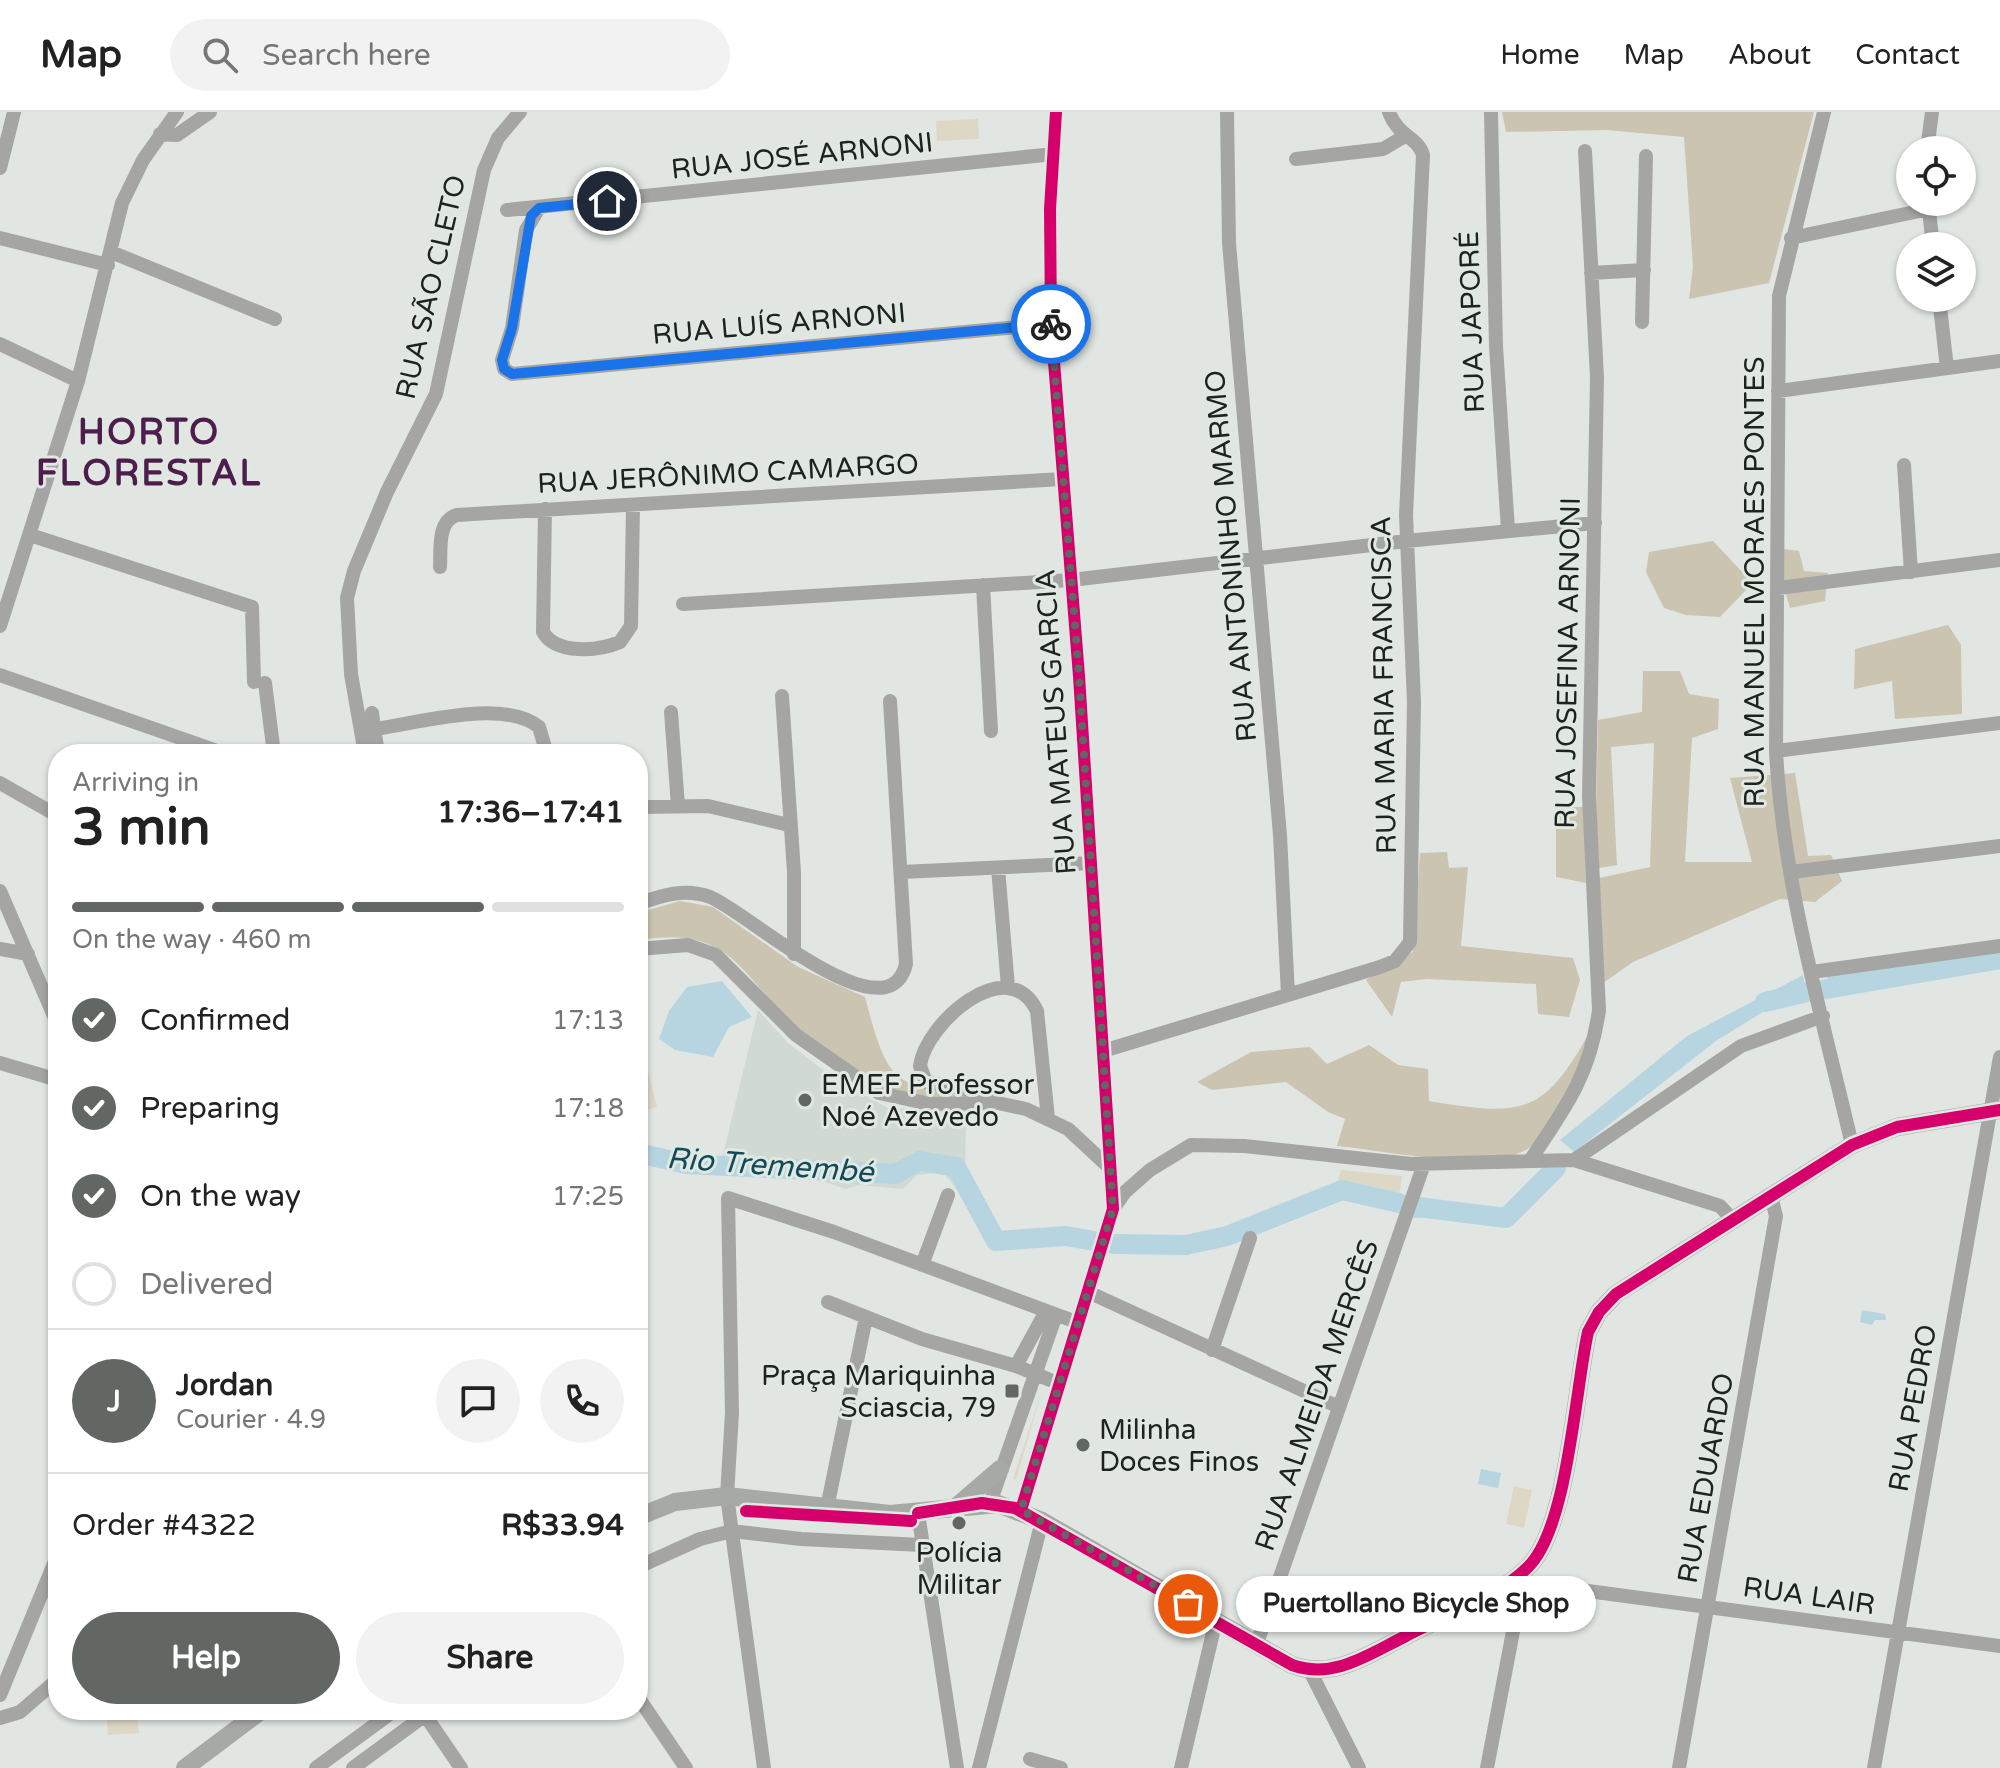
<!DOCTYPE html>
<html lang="en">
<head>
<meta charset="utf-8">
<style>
	:root { --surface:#fff; --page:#f2f2f2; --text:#222; --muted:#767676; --line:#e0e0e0; --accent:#636764 }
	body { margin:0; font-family:"Varela Round",sans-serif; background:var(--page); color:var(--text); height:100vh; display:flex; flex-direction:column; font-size:30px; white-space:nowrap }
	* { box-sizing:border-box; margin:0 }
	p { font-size:26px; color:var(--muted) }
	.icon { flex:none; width:44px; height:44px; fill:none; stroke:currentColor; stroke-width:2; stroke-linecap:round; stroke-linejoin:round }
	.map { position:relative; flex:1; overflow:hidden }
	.drawer { position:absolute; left:48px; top:632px; width:600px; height:976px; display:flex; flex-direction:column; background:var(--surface); border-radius:32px; box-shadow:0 2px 6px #0004 }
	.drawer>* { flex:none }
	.buttons { position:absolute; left:1896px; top:24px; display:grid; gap:16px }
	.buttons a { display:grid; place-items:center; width:80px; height:80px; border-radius:50%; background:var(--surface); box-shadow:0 2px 6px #0004; font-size:40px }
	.pin { position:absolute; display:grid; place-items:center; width:68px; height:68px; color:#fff; margin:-34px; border:4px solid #fff; border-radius:50%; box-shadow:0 2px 8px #0007 }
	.courier { position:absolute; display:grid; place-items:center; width:80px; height:80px; margin:-40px; border:6px solid #1a73e8; border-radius:50%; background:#fff; color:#222; box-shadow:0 2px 10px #0007 }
	.bubble { position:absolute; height:56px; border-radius:28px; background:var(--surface); box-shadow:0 2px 6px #0004; font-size:26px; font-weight:700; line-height:56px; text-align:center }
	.summary em { font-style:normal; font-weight:700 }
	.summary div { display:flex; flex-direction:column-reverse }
	.summary { display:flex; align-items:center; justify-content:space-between; height:136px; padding:0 24px }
	h1 { font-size:52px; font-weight:700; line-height:60px }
	.bar { display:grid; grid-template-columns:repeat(4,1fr); gap:12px 8px; align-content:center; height:96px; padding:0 24px }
	.bar i { height:10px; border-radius:6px; background:var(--line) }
	.bar .current { background:var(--accent) }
	.bar p { grid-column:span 4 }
	.line { display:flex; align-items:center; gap:20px; padding:0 24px; border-top:2px solid var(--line) }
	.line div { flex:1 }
	.round { display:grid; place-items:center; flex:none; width:84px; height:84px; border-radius:42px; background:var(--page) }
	ol { padding:0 24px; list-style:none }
	li { display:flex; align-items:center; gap:24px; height:88px }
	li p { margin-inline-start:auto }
	li .icon { padding:8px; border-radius:50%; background:var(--accent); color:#fff; stroke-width:4 }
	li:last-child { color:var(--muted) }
	li i { width:44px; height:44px; border:4px solid var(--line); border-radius:50% }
	.primary-button { display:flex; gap:16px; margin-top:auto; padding:16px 24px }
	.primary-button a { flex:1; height:92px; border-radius:48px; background:var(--accent); color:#fff; font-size:32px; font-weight:700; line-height:92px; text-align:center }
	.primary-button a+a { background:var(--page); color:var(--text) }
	header { display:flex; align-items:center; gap:48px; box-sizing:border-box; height:112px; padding:0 40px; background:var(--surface); border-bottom:2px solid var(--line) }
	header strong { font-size:38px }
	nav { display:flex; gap:44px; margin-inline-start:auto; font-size:28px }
	.search { width:560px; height:72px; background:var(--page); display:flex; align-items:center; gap:20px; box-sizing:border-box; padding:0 28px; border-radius:44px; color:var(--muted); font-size:30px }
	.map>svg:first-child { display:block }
	.built { fill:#d0dad2 }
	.green { fill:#ddd8c6 }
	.forest { fill:#cac4b0 }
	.water { fill:#b7d5e0 }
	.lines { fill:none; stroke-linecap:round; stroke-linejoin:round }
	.river { stroke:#b7d5e0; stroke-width:20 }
	.minor { stroke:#a5a6a4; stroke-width:14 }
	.major { stroke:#a6a9a6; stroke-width:18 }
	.cycleway-casing { stroke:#dfe8e1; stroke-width:17 }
	.cycleway { stroke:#d6006c; stroke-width:12 }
	.done { stroke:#636764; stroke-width:8; stroke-dasharray:0 14.4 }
	.route { stroke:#1a73e8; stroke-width:10 }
	.poi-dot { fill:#636764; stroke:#dfe8e1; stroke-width:3 }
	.labels { text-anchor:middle; stroke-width:6; stroke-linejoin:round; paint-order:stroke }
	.street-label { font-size:28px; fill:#1f2220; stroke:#dfe8e1 }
	.poi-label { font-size:28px; fill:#1f2220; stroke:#dfe8e1; text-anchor:start }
	.water-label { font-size:30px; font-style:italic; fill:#12495b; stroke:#dfe8e1 }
	.district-label { font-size:36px; font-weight:bold; letter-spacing:2px; fill:#4e1d4d; stroke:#dfe8e1 }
</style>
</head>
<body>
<header>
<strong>Map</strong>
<div class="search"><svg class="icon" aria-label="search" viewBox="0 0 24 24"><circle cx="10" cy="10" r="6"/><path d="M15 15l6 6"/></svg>Search here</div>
<nav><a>Home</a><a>Map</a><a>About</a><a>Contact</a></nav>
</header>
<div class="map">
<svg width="2000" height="1656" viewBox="0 0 2000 1656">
	<rect width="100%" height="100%" fill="#e1e6e2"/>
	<path class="built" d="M758,898L787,930L836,968L888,996L966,999L965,1072L958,1079L943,1060L917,1063L903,1077L858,1073L846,1077L804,1063L763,1058L719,1059Z"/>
	<path class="green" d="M978,7L979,27L937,29L936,9Z
		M646,951L657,995L641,999L638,953Z
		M1341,1058L1402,1064L1399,1084L1336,1075Z
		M1043,1275L1016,1368L1013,1367Z
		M1514,1374L1532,1378L1524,1416L1506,1412Z
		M106,1598H137L139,1621L108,1623Z"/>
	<path class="forest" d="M1502,0H1814L1769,171L1689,187L1693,155L1684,25L1607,18L1506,20Z
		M1713,429L1746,464L1748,476L1720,505L1686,503L1664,496L1646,460L1649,440Z
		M1783,437L1799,439L1804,459L1828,461L1825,489L1790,496L1782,469Z
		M1948,513L1961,533L1962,602L1895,607L1892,569L1854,577L1855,537Z
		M1643,559H1680L1689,582L1719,587L1718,617L1692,626L1685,750H1752L1730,666L1795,661L1808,744L1831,743L1842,769L1815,790L1780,787L1633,850L1603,871L1599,766L1650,755L1654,631L1611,635L1617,753L1599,756L1596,707L1598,608L1642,600Z
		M1556,695H1584L1586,771L1556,765Z
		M1447,740L1449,756L1468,755L1461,834L1573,846L1580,868L1569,905L1538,902L1536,872L1427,867L1401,870L1392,905L1366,868L1413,840L1420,741Z
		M680,789L713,795L798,855L865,885C891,986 897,969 991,987C967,986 921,991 900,983C867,970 829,944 802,921C741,868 737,812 638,828V801Z
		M1589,921C1586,935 1584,950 1578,962C1570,978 1540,1031 1526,1038C1482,1060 1387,1039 1337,1034L1345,1007L1328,1000L1286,970L1212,978L1197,970L1251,940L1310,935L1327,952L1369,933L1398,953L1428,957L1429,989C1520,1004 1543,1005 1589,921Z"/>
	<path class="water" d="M2000,839V850L1829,871L1826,861Z
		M1803,863L1805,874L1716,929L1574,1040L1560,1028L1687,924Z
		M722,869L752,905L729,915L713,945L675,938L659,927L669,899L687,875Z
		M1540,1058H1558L1515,1102L1410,1106L1415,1096L1513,1095L1532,1075Z
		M1862,1198L1885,1202L1886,1208H1875L1872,1213L1860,1210Z
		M1481,1357L1501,1361L1498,1376L1478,1372Z"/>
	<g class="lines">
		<path class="river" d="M1826,877L2000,847
			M1765,890L1807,880
			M638,1041L686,1052L895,1062L920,1049L956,1055L996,1129L1066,1124L1094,1129
			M1418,1095L1506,1106L1556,1056
			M1113,1132L1186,1133L1227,1124L1342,1078L1399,1091"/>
		<path class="minor" d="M1227,0L1229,131L1280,723L1288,883
			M1491,0L1496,234L1508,418
			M1824,0L1779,184L1776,639C1783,772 1822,903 1852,1033
			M160,22L177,23L210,0
			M1927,38L1932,0
			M1296,47L1383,37L1405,24
			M0,56L14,0
			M1928,90L1933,134
			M539,96L526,118L512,216L502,248L504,257L512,262L1051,212
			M507,98L1054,42
			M0,126L108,153
			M1791,126L1929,97
			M111,140L275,207
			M1591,161L1644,158
			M1939,186L1947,256
			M1642,210L1646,44
			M0,232L78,269
			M1778,279L2000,249
			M1904,353L1911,460
			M545,397L543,520C556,543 599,539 620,530L631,514L633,393
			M30,423L252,495L254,570
			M440,455C441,437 437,409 457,403L1062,367
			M983,473L991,619
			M1778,476L2000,448
			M683,492L1071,468L1406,429L1595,411
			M0,514L78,269L122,91L143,48L177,0
			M0,563L226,642
			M265,571L274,642
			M782,584L794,760V842
			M671,600L678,694
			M372,601L378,642
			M375,617C418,611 504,586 539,615L547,642
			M1776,639L2000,611
			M365,642L351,562L347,486L354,459L387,380L436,282L484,58L498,26L520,0
			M0,671L58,704
			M638,695L708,694L789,713
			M998,756L1008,875
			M902,760L1092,751
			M1791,760L2000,734
			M0,779L58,913
			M638,792C662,783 685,776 710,785C742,796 888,929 906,852L890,589
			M0,837L28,842
			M638,837L688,833L716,843L796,923L879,981L930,992L998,991L1026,997L1068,1017L1110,1056
			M1812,860L2000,834
			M1103,939L1380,855L1395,849L1410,830L1414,590L1406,403L1423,43C1418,25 1398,25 1389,0
			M0,951L58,968
			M998,991L983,980L926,970L920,954C925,912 1008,838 1037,899L1048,1006
			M1531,1047C1566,995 1590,963 1599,898L1589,684L1597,265L1585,39
			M1574,1048L1741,934L1823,904
			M1113,1097L1125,1080L1150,1058L1191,1033L1244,1034L1411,1052L1574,1048L1720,1094L1732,1107
			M922,1153L948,1083
			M1088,1180L1339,1295
			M828,1190L922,1227L1016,1254L1060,1272
			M1212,1238L1250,1126
			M1016,1254L1046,1199
			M990,1391L1056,1203
			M827,1396L866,1205
			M1021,1398L1113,1097L1079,564L1051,212L1050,97L1056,0
			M918,1401L957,1656
			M638,1455L700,1427L732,1419L801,1427L922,1433
			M1521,1462L1528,1471L2000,1534
			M1257,1531L1424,1052
			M1310,1559L1359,1656
			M0,1583L58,1442
			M638,1585L686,1656
			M425,1603L461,1656
			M0,1606L20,1600L58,1567
			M1030,1647L1061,1656
			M316,1656L395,1598
			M353,1656L432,1598
			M764,1656L727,1384L732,1301L728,1086L834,1120L1079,1211
			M979,1656L1042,1409
			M1181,1656L1216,1508
			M1487,1656L1515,1509L1528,1471
			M1679,1656L1776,1104L1771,1084
			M1874,1656L2000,945"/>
		<path class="major" d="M957,1394L1000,1357
			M638,1405L675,1390L727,1384L890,1402L998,1392L1042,1409L1292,1553C1334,1568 1369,1542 1406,1524C1445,1503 1497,1486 1528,1455C1568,1416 1575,1278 1588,1220L1599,1200L1616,1182L1852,1033L1897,1015L2000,998
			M185,1656L262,1598"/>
		<g class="cycleway-casing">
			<path id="cycleway" d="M1021,1398L1113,1097L1079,564L1051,212L1050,97L1056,0
				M746,1399L911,1409
				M918,1401L982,1391L1015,1396L1292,1553C1334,1568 1369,1542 1406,1524C1445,1503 1497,1486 1528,1455C1568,1416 1575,1278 1588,1220L1599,1200L1616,1182L1852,1033L1897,1015L2000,998"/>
		</g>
		<use href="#cycleway" class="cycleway"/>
	</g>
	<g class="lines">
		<path class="done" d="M1051,212L1079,564L1113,1097L1021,1398L1188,1492"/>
		<path class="route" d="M607,89L539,96L531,104L512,216L502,248L504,257L512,262L1051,212"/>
	</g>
	<g class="poi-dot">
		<circle cx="805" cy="988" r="8"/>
		<rect x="1004" y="1271" width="16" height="16" rx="4"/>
		<circle cx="1083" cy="1333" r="8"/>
		<circle cx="959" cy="1411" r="8"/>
	</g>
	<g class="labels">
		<g class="street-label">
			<text transform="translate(802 43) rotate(-6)" y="10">RUA JOSÉ ARNONI</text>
			<text transform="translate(430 175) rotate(-77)" y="10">RUA SÃO CLETO</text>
			<text transform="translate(1471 210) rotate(-92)" y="10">RUA JAPORÉ</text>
			<text transform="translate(779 211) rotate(-5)" y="10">RUA LUÍS ARNONI</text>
			<text transform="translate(728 361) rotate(-3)" y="10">RUA JERÔNIMO CAMARGO</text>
			<text transform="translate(1230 444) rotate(-95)" y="10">RUA ANTONINHO MARMO</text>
			<text transform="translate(1754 470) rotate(-90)" y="10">RUA MANUEL MORAES PONTES</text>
			<text transform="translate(1567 551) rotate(-89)" y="10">RUA JOSEFINA ARNONI</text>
			<text transform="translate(1383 573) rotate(-91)" y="10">RUA MARIA FRANCISCA</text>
			<text transform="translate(1055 610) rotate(-94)" y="10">RUA MATEUS GARCIA</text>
			<text transform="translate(1316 1283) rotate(-71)" y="10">RUA ALMEIDA MERCÊS</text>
			<text transform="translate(1912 1296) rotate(-80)" y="10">RUA PEDRO</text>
			<text transform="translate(1705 1366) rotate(-80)" y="10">RUA EDUARDO</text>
			<text transform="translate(1809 1483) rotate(8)" y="10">RUA LAIR</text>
		</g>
		<g class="poi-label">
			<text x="821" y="982">EMEF Professor<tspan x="821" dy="32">Noé Azevedo</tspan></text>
			<text x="996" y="1273" text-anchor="end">Praça Mariquinha<tspan x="996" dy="32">Sciascia, 79</tspan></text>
			<text x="1099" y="1327">Milinha<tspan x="1099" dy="32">Doces Finos</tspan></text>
			<text x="959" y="1450" text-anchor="middle">Polícia<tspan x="959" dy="32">Militar</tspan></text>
		</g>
		<g class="water-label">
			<text transform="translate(770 1053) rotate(4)" y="10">Rio Tremembé</text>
		</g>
		<g class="district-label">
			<text x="149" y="332">HORTO<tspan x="149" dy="41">FLORESTAL</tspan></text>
		</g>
	</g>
</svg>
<div class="buttons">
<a><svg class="icon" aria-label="locate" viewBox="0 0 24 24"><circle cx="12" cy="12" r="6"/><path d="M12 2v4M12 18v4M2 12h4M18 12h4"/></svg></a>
<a><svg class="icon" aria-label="layers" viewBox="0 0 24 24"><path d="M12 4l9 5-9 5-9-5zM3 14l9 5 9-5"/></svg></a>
</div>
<div class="pin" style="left:1188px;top:1492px;background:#ea580c"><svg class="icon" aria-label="bag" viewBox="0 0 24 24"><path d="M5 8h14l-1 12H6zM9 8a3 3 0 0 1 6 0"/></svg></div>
<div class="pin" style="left:607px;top:89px;background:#1f2937"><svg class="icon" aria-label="home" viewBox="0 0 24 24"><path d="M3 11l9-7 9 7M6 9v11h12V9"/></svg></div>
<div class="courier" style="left:1051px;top:212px"><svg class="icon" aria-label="bike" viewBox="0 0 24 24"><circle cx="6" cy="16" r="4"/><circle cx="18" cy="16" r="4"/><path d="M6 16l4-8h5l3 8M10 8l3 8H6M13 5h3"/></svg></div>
<div class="bubble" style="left:1236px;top:1464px;width:360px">Puertollano Bicycle Shop</div>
<section class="drawer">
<div class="summary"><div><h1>3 min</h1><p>Arriving in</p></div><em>17:36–17:41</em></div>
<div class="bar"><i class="current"></i><i class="current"></i><i class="current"></i><i></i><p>On the way · 460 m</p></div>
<ol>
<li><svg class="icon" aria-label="check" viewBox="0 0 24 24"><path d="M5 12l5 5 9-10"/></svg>Confirmed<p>17:13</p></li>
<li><svg class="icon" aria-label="check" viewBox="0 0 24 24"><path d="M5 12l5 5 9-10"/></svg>Preparing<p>17:18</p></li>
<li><svg class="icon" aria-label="check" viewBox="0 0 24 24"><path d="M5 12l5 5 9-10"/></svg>On the way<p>17:25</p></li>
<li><i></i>Delivered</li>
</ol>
<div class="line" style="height:144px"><b class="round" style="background:var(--accent);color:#fff">J</b><div><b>Jordan</b><p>Courier · 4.9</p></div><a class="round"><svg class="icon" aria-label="chat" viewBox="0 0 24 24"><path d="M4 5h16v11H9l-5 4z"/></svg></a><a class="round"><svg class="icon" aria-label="phone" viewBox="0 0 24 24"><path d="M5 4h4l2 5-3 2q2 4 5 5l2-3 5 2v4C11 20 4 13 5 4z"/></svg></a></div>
<div class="line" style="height:104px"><div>Order #4322</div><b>R$33.94</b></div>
<div class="primary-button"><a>Help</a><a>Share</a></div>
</section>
</div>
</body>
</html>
